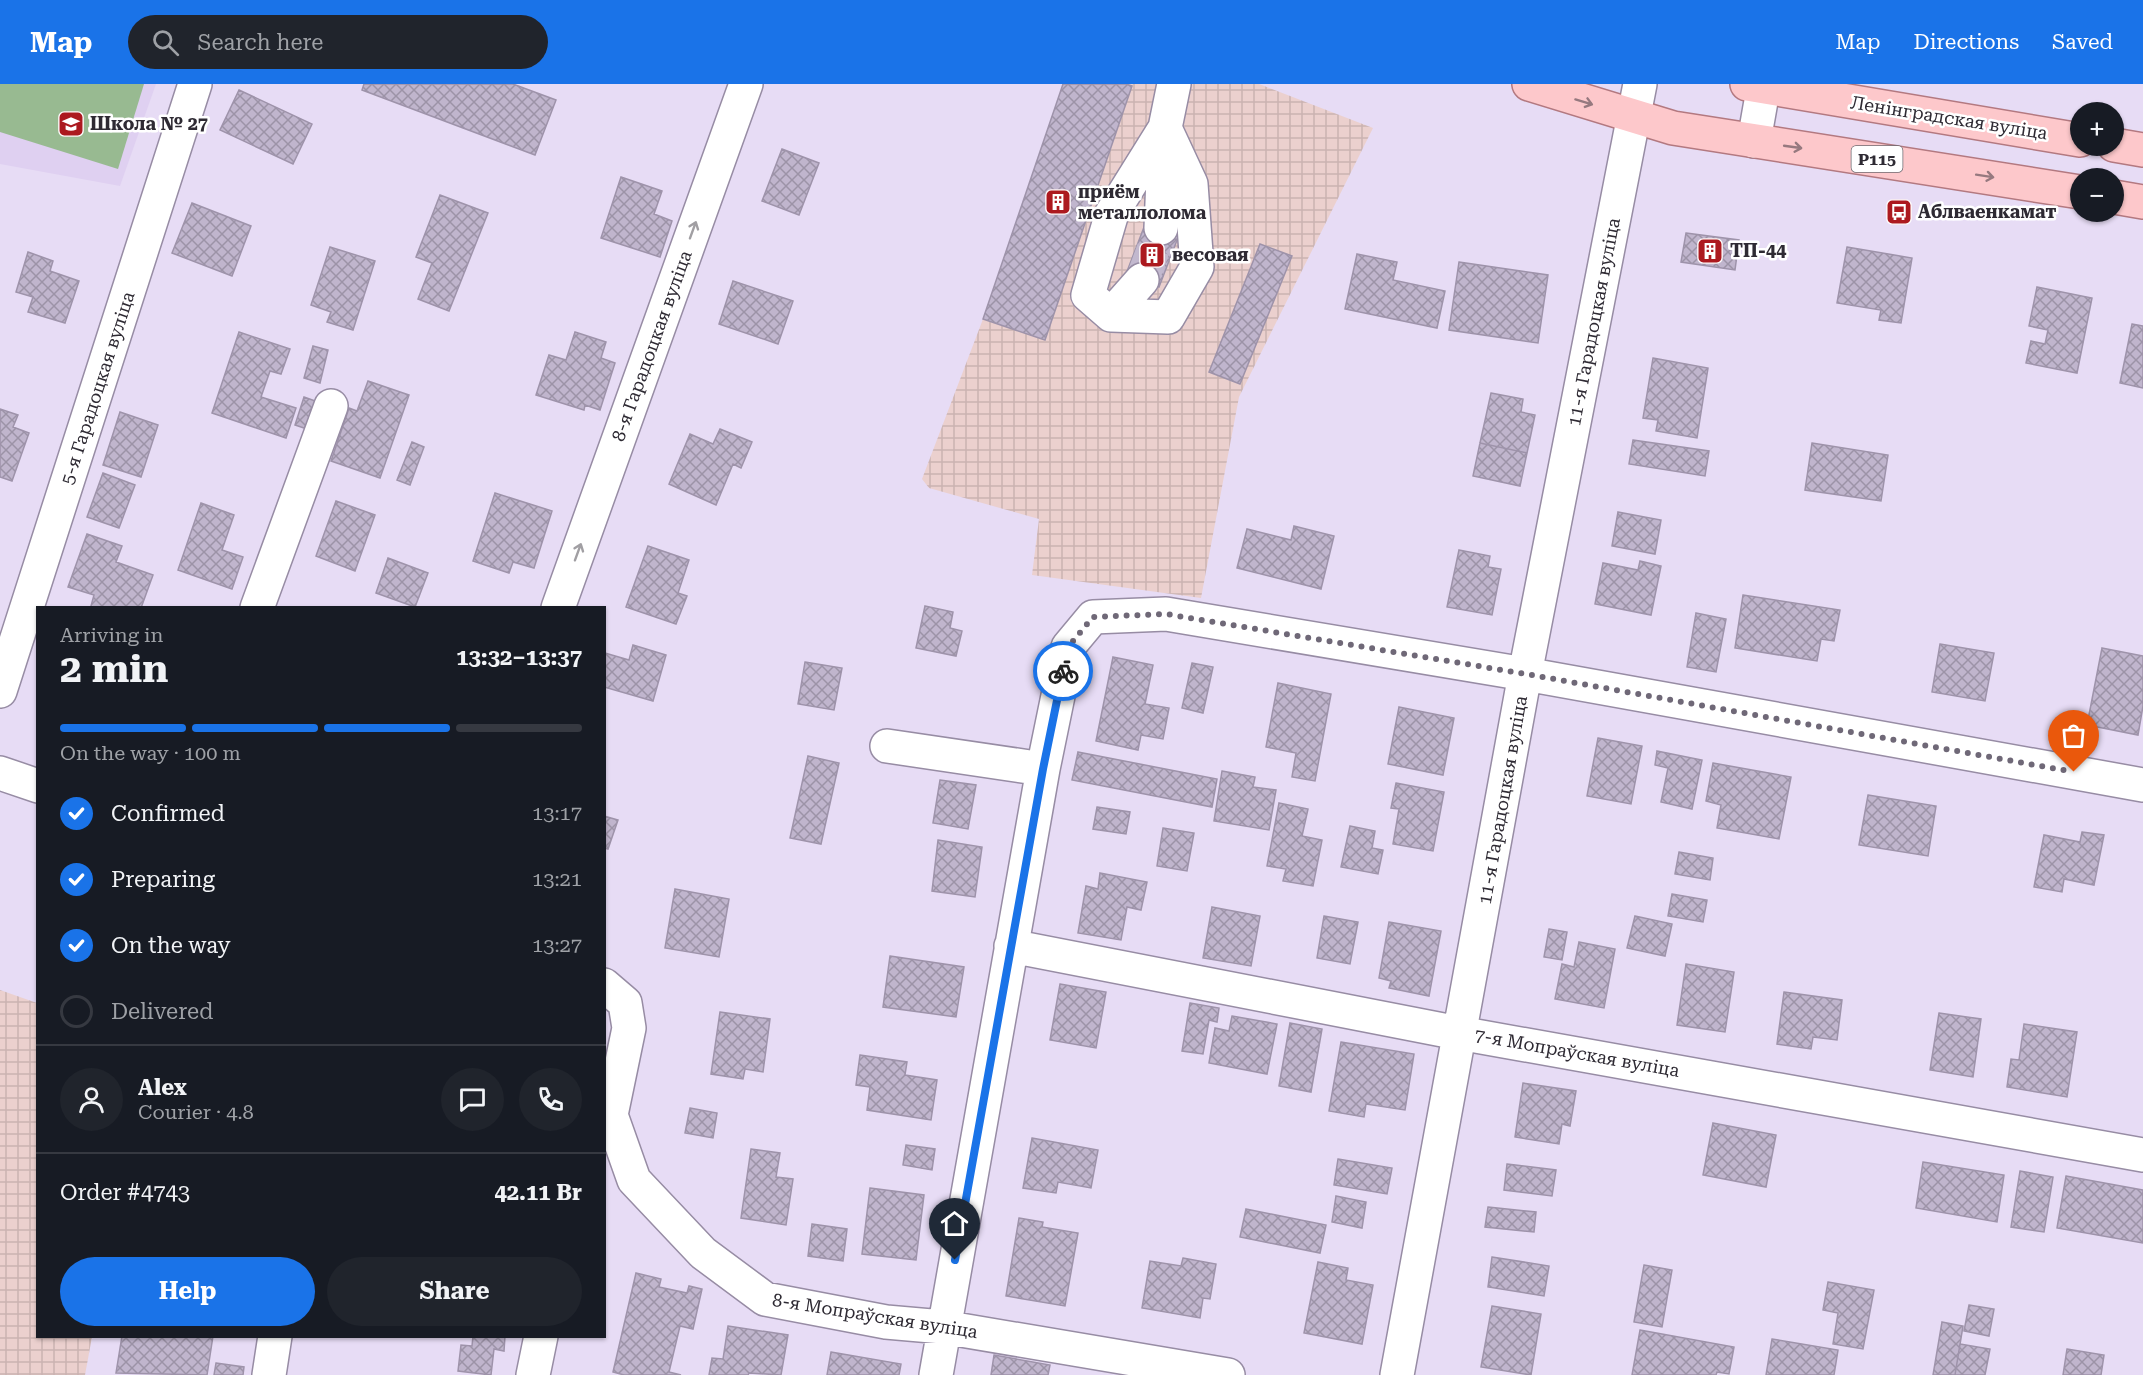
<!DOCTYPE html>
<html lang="en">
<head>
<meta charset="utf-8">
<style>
	:root { --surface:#171b24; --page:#20242c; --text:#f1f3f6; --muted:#9ea1a6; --line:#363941; --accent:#1a73e8 }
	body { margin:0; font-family:"Roboto Serif",serif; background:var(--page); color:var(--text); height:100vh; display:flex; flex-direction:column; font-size:22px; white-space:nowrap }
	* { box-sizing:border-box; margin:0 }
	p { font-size:20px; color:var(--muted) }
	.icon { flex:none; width:33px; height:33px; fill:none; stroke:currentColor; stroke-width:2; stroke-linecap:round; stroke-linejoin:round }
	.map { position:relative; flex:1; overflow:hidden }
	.panel { position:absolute; left:36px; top:522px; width:570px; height:732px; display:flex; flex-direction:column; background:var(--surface); border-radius:0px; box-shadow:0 2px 4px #0004 }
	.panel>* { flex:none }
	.buttons { position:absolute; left:2070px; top:18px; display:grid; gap:12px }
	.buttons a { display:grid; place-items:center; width:54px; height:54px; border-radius:50%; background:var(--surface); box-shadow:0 2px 4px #0004; font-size:30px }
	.pin { position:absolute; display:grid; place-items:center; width:51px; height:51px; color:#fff; margin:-62px -26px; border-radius:50% 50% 50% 0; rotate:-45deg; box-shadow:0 0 6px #0007 }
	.pin .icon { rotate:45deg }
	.courier { position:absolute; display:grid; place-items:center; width:60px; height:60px; margin:-30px; border:4px solid #1a73e8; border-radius:50%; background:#fff; color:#222; box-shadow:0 2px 8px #0007 }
	.overview em { font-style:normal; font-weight:700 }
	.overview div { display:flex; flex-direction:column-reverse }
	.overview { display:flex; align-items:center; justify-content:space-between; height:102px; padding:0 24px }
	h1 { font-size:39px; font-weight:700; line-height:45px }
	.bar { display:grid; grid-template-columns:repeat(4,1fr); gap:9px 6px; align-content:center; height:72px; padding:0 24px }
	.bar i { height:8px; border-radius:4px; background:var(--line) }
	.bar .selected { background:var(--accent) }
	.bar p { grid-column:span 4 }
	.line { display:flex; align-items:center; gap:15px; padding:0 24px; border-top:2px solid var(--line) }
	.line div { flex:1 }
	.round { display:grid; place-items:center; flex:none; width:63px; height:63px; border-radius:32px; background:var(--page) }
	ol { padding:0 24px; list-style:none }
	li { display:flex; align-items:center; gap:18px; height:66px }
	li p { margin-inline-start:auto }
	li .icon { padding:6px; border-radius:50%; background:var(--accent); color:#fff; stroke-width:4 }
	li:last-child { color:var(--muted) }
	li i { width:33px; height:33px; border:3px solid var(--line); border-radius:50% }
	.action { display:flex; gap:12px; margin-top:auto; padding:12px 24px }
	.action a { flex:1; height:69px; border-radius:36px; background:var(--accent); color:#fff; font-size:24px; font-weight:700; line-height:69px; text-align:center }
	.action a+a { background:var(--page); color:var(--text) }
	header { display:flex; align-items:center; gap:36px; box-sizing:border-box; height:84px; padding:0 30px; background:var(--accent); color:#fff }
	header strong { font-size:28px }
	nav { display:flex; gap:33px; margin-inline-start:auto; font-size:21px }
	.search { width:420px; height:54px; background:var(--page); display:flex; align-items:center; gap:15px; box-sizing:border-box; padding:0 21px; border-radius:33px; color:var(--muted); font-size:22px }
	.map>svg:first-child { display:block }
	.industrial { fill:url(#industrial-grid) }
	.built { fill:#dfd0f1 }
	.garden { fill:#98ba91 }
	.building { fill:url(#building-cross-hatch); stroke:#9e93aa; stroke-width:1.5 }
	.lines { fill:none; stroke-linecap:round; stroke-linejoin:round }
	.minor-tunnel { stroke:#c2b8ce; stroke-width:33; stroke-dasharray:33 16; stroke-linecap:butt }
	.minor-casing { stroke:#978ca4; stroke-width:36 }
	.major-casing { stroke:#b37980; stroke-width:36 }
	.minor { stroke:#fff; stroke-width:33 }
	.major { stroke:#fdc8cb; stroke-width:33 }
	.oneway { stroke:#96797f }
	.oneway2 { stroke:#a19fa3 }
	.done { stroke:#6f6877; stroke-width:6; stroke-dasharray:0 10.8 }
	.route { stroke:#1a73e8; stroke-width:8 }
	.labels { text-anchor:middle; stroke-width:5; stroke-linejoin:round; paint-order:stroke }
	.shield { fill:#fff; stroke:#6d6a70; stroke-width:1.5 }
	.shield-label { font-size:16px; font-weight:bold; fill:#2e2a33 }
	.street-label { font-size:18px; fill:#2e2a33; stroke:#fff }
	.poi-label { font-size:18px; font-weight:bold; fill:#2e2a33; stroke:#fff; text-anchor:start }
</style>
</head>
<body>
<header>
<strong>Map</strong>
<div class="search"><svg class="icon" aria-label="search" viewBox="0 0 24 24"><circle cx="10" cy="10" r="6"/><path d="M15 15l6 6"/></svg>Search here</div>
<nav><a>Map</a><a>Directions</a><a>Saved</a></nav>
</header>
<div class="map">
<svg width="2143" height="1291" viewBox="0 0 2143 1291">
	<defs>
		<pattern id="industrial-grid" width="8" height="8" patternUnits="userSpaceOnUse" patternTransform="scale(1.5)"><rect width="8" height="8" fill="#ebd0ce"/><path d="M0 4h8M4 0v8" fill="none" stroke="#cab3b1"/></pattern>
		<pattern id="building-cross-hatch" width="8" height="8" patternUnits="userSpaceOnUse" patternTransform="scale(1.5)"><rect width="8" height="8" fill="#c0b5cd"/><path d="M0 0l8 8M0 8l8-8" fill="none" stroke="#9c93a7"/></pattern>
	</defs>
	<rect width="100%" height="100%" fill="#e7dcf5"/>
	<path class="industrial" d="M1063,0H1259L1373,44L1239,313L1201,514L1032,491L1039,435L929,404L922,395L983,235Z
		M0,906L37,919L38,1252L92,1253L85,1291H0Z"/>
	<path class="built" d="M0,0H156L120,102L0,80Z"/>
	<path class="garden" d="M0,0H144L118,85L0,48Z"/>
	<path class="building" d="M364,0H513L556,16L535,71L362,6Z
		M1063,0H1126L1132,2L1045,256L983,235Z
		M239,6L312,40L293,80L220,46Z
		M782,65L819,79L799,131L762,117Z
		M621,93L662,107L654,130L672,137L660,173L601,154Z
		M440,111L488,129L449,227L418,215L432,179L416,173Z
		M192,119L251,142L232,192L172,169Z
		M1146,138L1179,151L1159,203L1126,190Z
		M1686,149L1739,156L1735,186L1681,178Z
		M1260,160L1292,172L1240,300L1209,288Z
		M330,163L375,177L353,246L327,238L331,228L311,221Z
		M1847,163L1912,174L1901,239L1879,236L1881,226L1837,219Z
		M28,168L53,177L50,187L79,197L65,239L28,228L33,213L16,208Z
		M1357,170L1397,178L1393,196L1445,207L1437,244L1345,225Z
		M1459,178L1548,191L1538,259L1449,246Z
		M733,197L793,217L778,260L719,240Z
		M2037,203L2092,214L2077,289L2026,279L2031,257L2045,260L2048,246L2029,242Z
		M2132,240L2143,242V304L2120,299Z
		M239,248L290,265L281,290L270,287L261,313L296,324L286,354L212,329Z
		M575,248L606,258L601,274L615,279L600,326L585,321L584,326L536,311L549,271L566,276Z
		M313,262L328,266L320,299L304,294Z
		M1653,274L1708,284L1697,354L1656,347L1658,336L1643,334Z
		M368,297L409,311L380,394L331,377L349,324L357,327Z
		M1491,309L1523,315L1521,328L1535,331L1527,369L1480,359Z
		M304,313L318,318L310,346L295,341Z
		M0,325L18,331L13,343L29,349L12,397L0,393Z
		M120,328L158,341L141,393L103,381Z
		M720,345L752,358L741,384L733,380L716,421L669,400L690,350L713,360Z
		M1633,356L1709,367L1705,392L1629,380Z
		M412,358L424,363L410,401L397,396Z
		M1480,359L1527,369L1520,402L1473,392Z
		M1812,359L1888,371L1881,417L1805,406Z
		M103,389L135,401L119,444L87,433Z
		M495,409L552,427L534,484L513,478L509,489L473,477Z
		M336,417L375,431L355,487L316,472Z
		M201,419L234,431L222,466L243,473L232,505L178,486Z
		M1618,428L1661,436L1655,470L1612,462Z
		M1294,442L1334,452L1321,505L1237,484L1247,445L1291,456Z
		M87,450L122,462L116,478L153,491L141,524H96L91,522L94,511L68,503Z
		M648,462L689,476L678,509L687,512L676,540L626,523Z
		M1459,466L1490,472L1488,483L1501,485L1492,531L1447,523Z
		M388,474L428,489L415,523L376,509Z
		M1640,477L1661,482L1651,531L1595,520L1603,479L1638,486Z
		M1743,511L1840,526L1834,557L1821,555L1817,577L1735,564Z
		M925,522L953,528L950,544L962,547L956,572L916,564Z
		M1696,529L1726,535L1716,588L1687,583Z
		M1940,560L1994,569L1985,617L1932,608Z
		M633,561L666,571L653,617L604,603L605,569L629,576Z
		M2102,564L2143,572V622L2138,651L2087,641Z
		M1113,573L1153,581L1145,620L1169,624L1163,655L1141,651L1138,666L1096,657Z
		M805,578L842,584L834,626L798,620Z
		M1192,579L1213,583L1203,629L1182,624Z
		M1278,599L1331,610L1315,697L1292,693L1296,669L1266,663Z
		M1399,623L1454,634L1443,691L1388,680Z
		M1598,654L1642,662L1631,720L1587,712Z
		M1657,667L1702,676L1692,725L1661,718L1668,684L1655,681Z
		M1078,668L1217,695L1212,723L1072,696Z
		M808,672L839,679L821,760L790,754Z
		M1713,679L1791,693L1779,755L1717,744L1721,721L1706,717Z
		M1222,687L1255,693L1253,703L1276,706L1269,746L1214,737Z
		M940,696L976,701L968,745L933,739Z
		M1396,699L1444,708L1433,767L1393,760L1399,725L1391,724Z
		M1868,711L1936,722L1928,772L1859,761Z
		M1279,719L1308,725L1302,752L1322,756L1313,802L1283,797L1286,785L1267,782Z
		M1097,723L1130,728L1126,750L1093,745Z
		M604,732L618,736L608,765L604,764Z
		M1350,742L1375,747L1372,764L1383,766L1378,790L1341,783Z
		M1163,744L1194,749L1187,787L1157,782Z
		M2082,748L2104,751L2094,801L2064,795L2062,808L2034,803L2044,751L2080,758Z
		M938,756L982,763L975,813L932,807Z
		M1679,768L1713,774L1710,796L1675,790Z
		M1100,789L1147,798L1141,826L1127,823L1121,856L1078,849L1086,802L1098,805Z
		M675,805L729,815L719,873L665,864Z
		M1672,810L1707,816L1703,838L1668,832Z
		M1212,823L1260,832L1251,882L1203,874Z
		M1324,832L1358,838L1350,880L1317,874Z
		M1635,832L1672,840L1665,872L1627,864Z
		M1389,838L1441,847L1429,912L1389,904L1391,897L1379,894Z
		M1549,845L1567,848L1562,876L1544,873Z
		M1579,858L1615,865L1604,924L1555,915L1562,880L1574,883Z
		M890,872L964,883L956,933L883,923Z
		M1686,880L1734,888L1725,948L1677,941Z
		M1060,900L1106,908L1096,964L1050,956Z
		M1784,908L1842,916L1837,956L1813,953L1811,965L1777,960Z
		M1190,919L1219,924L1217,938L1209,936L1203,970L1182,967Z
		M720,928L770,935L763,988L745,985L743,995L711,990Z
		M1939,929L1981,935L1973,993L1930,986Z
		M1232,932L1277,940L1267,990L1209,979L1215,944L1229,947Z
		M1290,939L1322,945L1311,1008L1279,1002Z
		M2024,940L2077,948L2067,1013L2007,1003L2011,975L2019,976Z
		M1341,958L1414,970L1405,1026L1366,1020L1364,1033L1329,1027Z
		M860,971L907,978L905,991L937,996L931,1036L867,1026L870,1003L856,1001Z
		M1523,999L1576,1007L1570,1042L1562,1040L1559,1060L1515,1053Z
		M690,1024L717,1029L713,1054L685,1049Z
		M1713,1039L1776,1051L1766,1103L1703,1091Z
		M1032,1054L1098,1066L1091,1104L1058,1098L1056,1109L1023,1104Z
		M906,1061L935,1065L932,1086L903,1081Z
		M751,1065L780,1069L776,1093L793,1095L786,1141L741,1134Z
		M1338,1075L1392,1084L1387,1110L1334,1101Z
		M1923,1078L2004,1091L1997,1138L1916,1124Z
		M1507,1080L1556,1086L1552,1112L1504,1106Z
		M2020,1087L2053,1093L2044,1148L2011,1143Z
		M2066,1092L2143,1106V1159L2057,1144Z
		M870,1104L924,1111L916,1176L862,1170Z
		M1336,1112L1366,1118L1362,1144L1332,1138Z
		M1488,1123L1536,1128L1534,1148L1485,1143Z
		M1246,1125L1326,1141L1320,1169L1240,1153Z
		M1019,1134L1043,1138L1042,1143L1078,1149L1065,1222L1006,1212Z
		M812,1140L847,1145L843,1177L808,1172Z
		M1492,1173L1549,1182L1544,1212L1488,1203Z
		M1183,1174L1216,1180L1210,1215L1203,1214L1200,1234L1142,1224L1150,1177L1181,1182Z
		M1318,1178L1348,1184L1346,1196L1373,1201L1362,1260L1304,1249Z
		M1644,1181L1672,1186L1662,1243L1634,1238Z
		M636,1189L661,1195L659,1203L687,1209L689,1202L702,1205L693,1245L680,1242L669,1288L681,1291H624L613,1288Z
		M1828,1198L1874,1206L1863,1265L1833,1260L1838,1229L1823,1226Z
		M1969,1221L1994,1225L1989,1252L1964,1247Z
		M1492,1222L1541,1230L1531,1291L1481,1283Z
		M1942,1238L1963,1242L1955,1291H1933Z
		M728,1242L788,1251L781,1291L749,1289L748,1291H709L712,1274L723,1275Z
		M1640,1246L1734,1263L1729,1290L1717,1288L1716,1291H1632Z
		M122,1252H213L207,1291L116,1289Z
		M473,1252H505L504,1267L494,1265L491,1291L458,1287L461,1261L472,1262Z
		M1772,1255L1838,1266L1834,1291H1766Z
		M1960,1260L1990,1265L1985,1291H1955Z
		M2067,1265L2104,1271L2101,1291H2063Z
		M831,1268L901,1280L899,1291H827Z
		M994,1271L1050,1281L1048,1291H991Z
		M216,1279L244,1283L243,1291H214Z"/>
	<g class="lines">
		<path class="minor-tunnel" d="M1142,196L1161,144"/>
		<g class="minor-casing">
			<path id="minor" d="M1165,44L1191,100L1197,183L1168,233L1111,231L1088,211L1112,129Z
				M1754,57L1764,0
				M1161,144L1165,44L1174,0
				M1111,231L1142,196
				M257,524L331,322
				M558,524L746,0
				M0,607L195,0
				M887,662L1043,685
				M0,689L38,702
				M1011,862L1448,947L2143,1071
				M604,901L625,919L629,944L611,1031L604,1046
				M611,1031L634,1096L703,1169L765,1215L886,1238L943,1243L1228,1291
				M269,1291L275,1252
				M533,1291L541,1252
				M936,1291L1043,685L1068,563L1093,533L1166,530L1525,590L2143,701
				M1397,1291L1525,590L1640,0"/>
		</g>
		<g class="major-casing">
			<path id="major" d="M1529,0L1673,44L2080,108
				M1747,0L2080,56
				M2114,61L2143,66
				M2114,113L2143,118"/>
		</g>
		<use href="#minor" class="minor"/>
		<use href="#major" class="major"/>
	</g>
	<defs><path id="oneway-shaft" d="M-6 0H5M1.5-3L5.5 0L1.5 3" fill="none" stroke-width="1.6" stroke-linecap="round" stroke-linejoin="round" transform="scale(1.5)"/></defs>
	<g class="oneway">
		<use href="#oneway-shaft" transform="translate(1584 18) rotate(17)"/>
		<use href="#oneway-shaft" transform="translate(1793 63) rotate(8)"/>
		<use href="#oneway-shaft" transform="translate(1985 92) rotate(9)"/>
	</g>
	<g class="oneway2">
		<use href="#oneway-shaft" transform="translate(693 146) rotate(-70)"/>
		<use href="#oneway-shaft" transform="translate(578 468) rotate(-70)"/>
	</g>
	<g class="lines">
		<path class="done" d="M1063,587L1068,563L1093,533L1166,530L1526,590L2074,688"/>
		<path class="route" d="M955,1176L1043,685L1063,587"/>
	</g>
	<defs>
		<g id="school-square" transform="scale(1.35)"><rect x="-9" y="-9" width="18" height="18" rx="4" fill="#ac191f" stroke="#fff"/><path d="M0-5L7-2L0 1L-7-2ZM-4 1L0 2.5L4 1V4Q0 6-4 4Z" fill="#fff"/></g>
		<g id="building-square" transform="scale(1.35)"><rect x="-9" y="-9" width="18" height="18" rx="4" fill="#ac191f" stroke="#fff"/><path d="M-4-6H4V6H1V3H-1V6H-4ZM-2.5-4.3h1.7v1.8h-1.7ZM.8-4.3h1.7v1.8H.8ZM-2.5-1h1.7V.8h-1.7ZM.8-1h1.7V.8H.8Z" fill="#fff"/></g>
		<g id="bus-square" transform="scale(1.35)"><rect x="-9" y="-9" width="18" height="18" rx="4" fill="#ac191f" stroke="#fff"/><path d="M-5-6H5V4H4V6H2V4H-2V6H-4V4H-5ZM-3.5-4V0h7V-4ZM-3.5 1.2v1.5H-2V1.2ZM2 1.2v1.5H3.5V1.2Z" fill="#fff"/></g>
	</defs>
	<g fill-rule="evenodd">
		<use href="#school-square" x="71" y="40"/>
		<use href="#building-square" x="1058" y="118"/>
		<use href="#bus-square" x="1899" y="128"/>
		<use href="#building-square" x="1710" y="167"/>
		<use href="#building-square" x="1152" y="171"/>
	</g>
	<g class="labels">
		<rect class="shield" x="1851.5" y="62" width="51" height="26" rx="4.5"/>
		<g class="shield-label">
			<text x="1877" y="81">Р115</text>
		</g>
		<g class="street-label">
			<text transform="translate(1949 34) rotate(9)" y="6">Ленінградская вуліца</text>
			<text transform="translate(1594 238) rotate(-79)" y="6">11-я Гарадоцкая вуліца</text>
			<text transform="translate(652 262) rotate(-70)" y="6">8-я Гарадоцкая вуліца</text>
			<text transform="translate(98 304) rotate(-72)" y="6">5-я Гарадоцкая вуліца</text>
			<text transform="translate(1503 716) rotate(-80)" y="6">11-я Гарадоцкая вуліца</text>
			<text transform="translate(1577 969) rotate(10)" y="6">7-я Мопраўская вуліца</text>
			<text transform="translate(875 1232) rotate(9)" y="6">8-я Мопраўская вуліца</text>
		</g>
		<g class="poi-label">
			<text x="90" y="46">Школа № 27</text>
			<text x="1078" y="114">приём<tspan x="1078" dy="21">металлолома</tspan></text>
			<text x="1918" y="134">Аблваенкамат</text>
			<text x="1730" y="173">ТП-44</text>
			<text x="1172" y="177">весовая</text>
		</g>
	</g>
</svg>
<div class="buttons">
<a>+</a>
<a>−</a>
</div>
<div class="pin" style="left:2074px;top:688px;background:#ea580c"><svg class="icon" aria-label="bag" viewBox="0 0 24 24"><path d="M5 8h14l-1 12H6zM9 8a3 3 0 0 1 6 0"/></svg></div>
<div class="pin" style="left:955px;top:1176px;background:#1f2937"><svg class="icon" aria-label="home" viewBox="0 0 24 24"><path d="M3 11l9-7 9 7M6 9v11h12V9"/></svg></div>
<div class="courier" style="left:1063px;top:587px"><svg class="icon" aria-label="bike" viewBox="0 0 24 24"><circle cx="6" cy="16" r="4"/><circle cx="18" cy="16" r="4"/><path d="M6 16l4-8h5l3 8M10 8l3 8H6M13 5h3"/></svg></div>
<section class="panel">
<div class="overview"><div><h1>2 min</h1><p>Arriving in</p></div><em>13:32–13:37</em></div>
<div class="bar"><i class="selected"></i><i class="selected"></i><i class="selected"></i><i></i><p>On the way · 100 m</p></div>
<ol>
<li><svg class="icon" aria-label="check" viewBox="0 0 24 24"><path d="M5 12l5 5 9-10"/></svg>Confirmed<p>13:17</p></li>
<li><svg class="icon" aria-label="check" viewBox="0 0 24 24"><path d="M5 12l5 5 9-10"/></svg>Preparing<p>13:21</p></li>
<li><svg class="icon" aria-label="check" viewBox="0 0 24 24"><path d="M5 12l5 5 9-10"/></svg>On the way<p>13:27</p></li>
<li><i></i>Delivered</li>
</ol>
<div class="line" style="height:108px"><a class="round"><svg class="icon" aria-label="person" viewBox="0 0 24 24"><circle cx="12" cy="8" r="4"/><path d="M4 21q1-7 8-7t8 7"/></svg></a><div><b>Alex</b><p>Courier · 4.8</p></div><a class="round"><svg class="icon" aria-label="chat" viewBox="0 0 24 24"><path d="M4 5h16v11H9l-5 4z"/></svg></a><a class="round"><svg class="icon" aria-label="phone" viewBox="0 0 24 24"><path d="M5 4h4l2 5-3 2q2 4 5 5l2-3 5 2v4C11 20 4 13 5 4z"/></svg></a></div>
<div class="line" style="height:78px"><div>Order #4743</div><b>42.11 Br</b></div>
<div class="action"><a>Help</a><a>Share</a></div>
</section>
</div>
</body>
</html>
